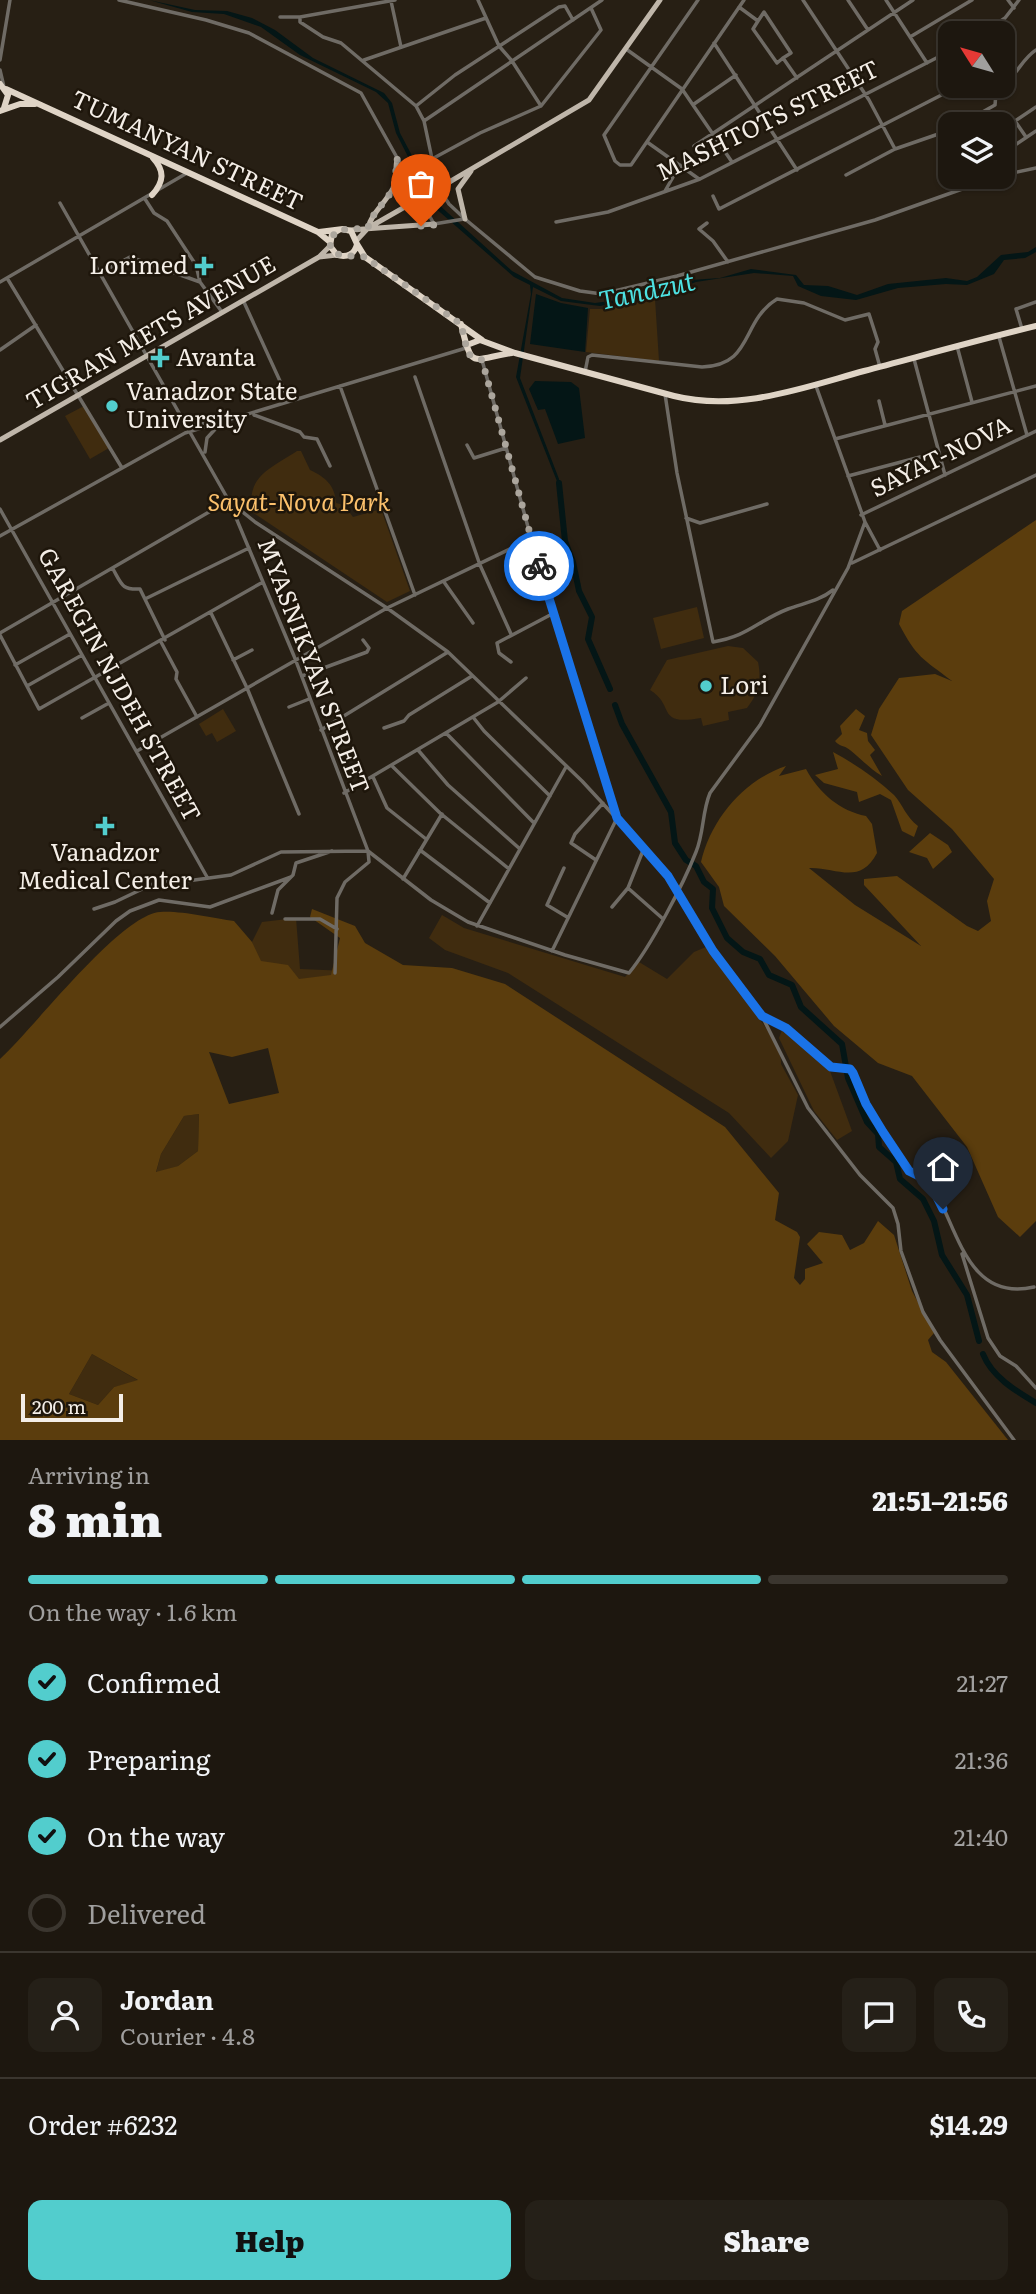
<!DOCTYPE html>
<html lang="en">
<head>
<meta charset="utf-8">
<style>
	:root { --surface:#1d170f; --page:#252018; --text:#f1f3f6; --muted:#a09f9e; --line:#3b362f; --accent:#52cdcd }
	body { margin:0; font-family:Literata,serif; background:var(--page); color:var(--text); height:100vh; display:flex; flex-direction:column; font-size:26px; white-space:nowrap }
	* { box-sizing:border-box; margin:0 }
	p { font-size:23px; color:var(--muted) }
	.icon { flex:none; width:38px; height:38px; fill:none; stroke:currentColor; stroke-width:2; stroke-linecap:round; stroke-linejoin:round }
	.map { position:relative; height:1440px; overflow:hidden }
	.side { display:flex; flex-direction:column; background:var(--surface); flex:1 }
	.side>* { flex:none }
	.needle { width:46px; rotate:307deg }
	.tools { position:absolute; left:938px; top:21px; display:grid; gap:14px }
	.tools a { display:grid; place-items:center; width:77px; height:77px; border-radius:14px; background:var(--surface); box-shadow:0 2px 5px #0004,0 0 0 2px var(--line); font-size:35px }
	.scale { position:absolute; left:21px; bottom:18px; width:102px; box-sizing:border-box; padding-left:7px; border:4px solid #f4eee7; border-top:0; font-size:19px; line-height:24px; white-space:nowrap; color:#f4eee7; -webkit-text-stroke:5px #1e160b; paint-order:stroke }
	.pin { position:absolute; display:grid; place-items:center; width:60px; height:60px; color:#fff; margin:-72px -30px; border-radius:50% 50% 50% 0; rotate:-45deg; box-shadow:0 0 7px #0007 }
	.pin .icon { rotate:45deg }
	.courier { position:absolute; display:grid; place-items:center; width:70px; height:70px; margin:-35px; border:5px solid #1a73e8; border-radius:50%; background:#fff; color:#222; box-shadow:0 2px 9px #0007 }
	.overview em { font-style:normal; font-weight:800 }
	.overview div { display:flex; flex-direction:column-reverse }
	.overview { display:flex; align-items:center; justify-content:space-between; height:119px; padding:0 28px }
	h1 { font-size:46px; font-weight:800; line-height:52px }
	.bar { display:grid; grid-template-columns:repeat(4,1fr); gap:10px 7px; align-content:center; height:84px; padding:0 28px }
	.bar i { height:9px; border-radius:5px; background:var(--line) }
	.bar .selected { background:var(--accent) }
	.bar p { grid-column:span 4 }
	.line { display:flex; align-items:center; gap:18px; padding:0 28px; border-top:2px solid var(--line) }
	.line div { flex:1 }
	.round { display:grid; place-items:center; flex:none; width:74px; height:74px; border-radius:14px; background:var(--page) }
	ol { padding:0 28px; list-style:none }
	li { display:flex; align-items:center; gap:21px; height:77px }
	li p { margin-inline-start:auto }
	li .icon { padding:7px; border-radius:50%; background:var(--accent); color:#111; stroke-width:4 }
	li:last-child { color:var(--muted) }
	li i { width:38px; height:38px; border:4px solid var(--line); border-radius:50% }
	.primary-button { display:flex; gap:14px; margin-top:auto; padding:14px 28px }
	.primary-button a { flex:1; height:80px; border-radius:14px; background:var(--accent); color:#111; font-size:28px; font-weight:800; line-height:80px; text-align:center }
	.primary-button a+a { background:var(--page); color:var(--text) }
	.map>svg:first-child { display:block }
	.green { fill:#402c0f }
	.forest { fill:#5b3d0d; fill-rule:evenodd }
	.water { fill:#041616 }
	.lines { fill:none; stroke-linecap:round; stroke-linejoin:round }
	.river { stroke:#041616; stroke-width:6 }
	.minor { stroke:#6f6b65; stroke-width:3.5 }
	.major { stroke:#bfb6aa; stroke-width:5 }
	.highway { stroke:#dfd4c6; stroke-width:6 }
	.major-bridge { stroke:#bfb6aa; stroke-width:5 }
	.done { stroke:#aca69d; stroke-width:7; stroke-dasharray:0 12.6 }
	.route { stroke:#1a73e8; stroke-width:9 }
	.poi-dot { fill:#52cdcd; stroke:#1e160b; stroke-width:2.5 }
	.labels { text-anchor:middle; stroke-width:5; stroke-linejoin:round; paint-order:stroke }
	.street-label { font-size:24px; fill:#f4eee7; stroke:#1e160b }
	.poi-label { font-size:24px; fill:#f4eee7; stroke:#1e160b; text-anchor:start }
	.park-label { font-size:24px; font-style:italic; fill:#fcc16c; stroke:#1e160b }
	.water-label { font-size:26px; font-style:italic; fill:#4de1e2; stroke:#1e160b }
</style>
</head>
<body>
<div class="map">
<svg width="1036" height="1440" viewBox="0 0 1036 1440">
	<rect width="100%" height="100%" fill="#271f14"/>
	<path class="green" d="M655,299L659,361L586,352L590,309H606Z
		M84,406L109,448L90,459L65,416Z
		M297,451H301L310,470C325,477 335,485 336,503L344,505L353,517L381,509L410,591L387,602L252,512C246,475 272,468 297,451Z
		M697,607L704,638L661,649L653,618Z
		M728,646L743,648L758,662C762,680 758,694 747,708L728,712L729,720L703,726L701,718C655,726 676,706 650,690L667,660Z
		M223,709L236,731L217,742L212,733L206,736L199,724Z
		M442,915L464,928L625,977L639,962L667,979L694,952L706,947C720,971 784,1040 781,1064L798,1095L788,1141L771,1158L729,1113L691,1089L508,973L445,950L429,938Z
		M296,918L300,969L348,971L284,1054L252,942L262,922Z
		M782,1030L830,1071L852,1131L837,1140L814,1111L779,1038Z
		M199,1114L198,1151L178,1166L156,1173L161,1154L184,1116Z
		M92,1354L139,1381L114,1387L98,1405L69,1394Z"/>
	<path class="forest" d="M1036,520V1221L1020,1237L998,1217L967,1147L912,1076L878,1063L834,1026L775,956L724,906L719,887L701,862C711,819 744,780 786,766L779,776L806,769C819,793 840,811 866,816L872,824L877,853C860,886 836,867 809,868L855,905L921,946L864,885V879L897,876L967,926L978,931L991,921L987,901L994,879L952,829L908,790L871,735L879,709L899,678L935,674L952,681C922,658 917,658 899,624L902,611Z
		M856,709L865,716L859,730L867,733L868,741L875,750L870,755L882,776C869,768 861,759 850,750C844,745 840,747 835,741L842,734L840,726Z
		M833,752C855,764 876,778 894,795C903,805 906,817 918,826L914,837L902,831L891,800L880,794L859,802L857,792L824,783L815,775L838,769Z
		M930,833L948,845L952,852L933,869L927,858L909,852Z
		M312,909L355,926L365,943L403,965L452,968L505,984L725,1127L779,1193L775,1220L797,1232L800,1237L794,1278L800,1285L805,1279V1269L823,1263L807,1244L819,1232L842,1235L850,1250L864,1243L878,1221L894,1235L912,1291L934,1333L928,1340L932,1352L946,1362L1008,1440H0V1059C34,1028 120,915 160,912C178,910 214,918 234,921L252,942L261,961L288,965L299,979L331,975L340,938L310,917ZM268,1048L279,1093L229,1104L209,1052L232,1057ZM199,1114L198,1151L178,1166L156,1172L161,1154L184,1116ZM92,1354L138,1380L114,1387L98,1405L69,1394Z"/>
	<path class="water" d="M149,0L195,10L227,11L252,18L275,30L313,58L384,93L392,103L400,133L437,203L512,271L562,298L595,303L610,301L670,289L691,280L720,278L751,269L796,275L804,285L828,286L857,295L888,284L946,278L967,281L977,277L1001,255L1028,252L1036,247V252L1025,258L1004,260L994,274L967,285L946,284L898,288L856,300L821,296L798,286L793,276L754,273L696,282L670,292L600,306L561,301L533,287L520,378L559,479L560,489L516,377L531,294L530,285L514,277L433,206L396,133L388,103L376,92L300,55L261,27L224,14L192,12Z
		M536,294L561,303L588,308L585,352L530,344Z
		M535,381L571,382L579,388L585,438L558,444L545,409L538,410L529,389Z"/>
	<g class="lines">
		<path class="river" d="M559,483L565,541L573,562L579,591L592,617L588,639L610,689
			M615,705L622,724L671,812L675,843L686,860L696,866L704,882L713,889L712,908L727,938L743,952L760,959L769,975L792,985L801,1007L842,1044L848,1078L867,1122L878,1134L879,1147L896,1162L900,1179L923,1199L934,1221L942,1255L967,1295L979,1341
			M983,1354C992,1377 1016,1391 1036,1403"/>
		<path class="minor" d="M119,0L206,20L249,33L361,93L434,224L464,219
			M478,0L499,46L512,61L541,106
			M698,0L604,135L615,161L620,165H631L744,0
			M803,0L869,100L895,149
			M848,0L868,30
			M886,0L927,63
			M1008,0L1014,8
			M391,1L401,47
			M739,7L758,21L764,12L791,53L783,58L797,78
			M280,17H300L395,0
			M300,17V22L323,37L341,43L416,106L424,121L438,187L449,204L465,219L535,277L580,291L602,294L677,276L875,220L996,177
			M758,21L753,29L777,63L783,58
			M983,33L1005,18L1019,0
			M910,37L972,0
			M714,43L797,170
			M626,49L682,89L732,162
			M0,60L10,0
			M364,60L486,18
			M0,70L4,87
			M1003,85C1017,75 1022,59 1036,50
			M694,104L736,75
			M416,106L455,75L559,7L565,6L573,20
			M424,121L602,0
			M961,124L995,105L996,93L1002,86
			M1026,137L1015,121L1036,107
			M647,142L699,179
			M694,146L913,0
			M1003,153L1036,131
			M432,159L480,133L541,106L601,30L591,8
			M846,175L895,149L950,130
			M1003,175L1036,168
			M665,191L680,165
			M713,196L719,209L959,86
			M145,199L154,213L167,221L188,253L196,265L200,282L222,312
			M60,203L229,501L294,656L368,851L369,862L345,882L337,898L335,973
			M556,222L608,212L700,179L950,51
			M707,223L699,229L713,241L728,262
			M100,273L130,257L200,282
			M7,278L122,468
			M0,282L187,173
			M243,300L285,392
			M1022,329L1016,309L1036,302
			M999,337L1027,435
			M957,346L972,402
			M0,350L36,325
			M914,359L945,475
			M482,360L552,614L616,815
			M585,372L588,357L592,355L702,367C754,365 740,322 777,299L804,303L845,320L869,314L878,342L875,349L880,367
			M415,377L480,565L511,634
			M340,386L415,595
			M665,394L677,473L713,642C749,636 757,621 788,609C804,603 819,601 833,590
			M879,401L885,425
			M254,415L300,432L304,437L317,439L330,466
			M185,420L196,424L215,423
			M835,439L1036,386
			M467,445L474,458L506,448
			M205,452L207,438L218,426
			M848,476L939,452
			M229,501L255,522L387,608L448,652L582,781L644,848L668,876L713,951L762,1016L786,1028L831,1067L850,1069L853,1073C864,1100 888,1151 909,1170C916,1177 924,1175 931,1184C957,1224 966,1303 1034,1287
			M0,509L207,877
			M861,515L1036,431
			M686,518L700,523L767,504
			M865,522L880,550
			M0,536L185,433L466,348
			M852,563L1036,475
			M113,569C122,585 122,590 140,589L165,640
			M444,582L473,623
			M145,599L249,548
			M211,613L247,688L299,814
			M0,633L228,501
			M0,635L39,709L263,582
			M161,642L177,672L176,679L197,717
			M233,660L252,650
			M511,662L499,653L497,643L552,614
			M15,665L70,634
			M302,676L367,652L369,648L363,640
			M27,686L82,655
			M289,707L309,699
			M473,717L484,731L550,796
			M82,718L109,703
			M384,728L404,721L409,715L472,676
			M321,730L448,652
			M446,733L534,823
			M418,750L448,785L520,849
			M137,751L387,608L531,539
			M392,766L440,813L509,869
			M373,777L387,808L426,839
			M344,793L498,702L526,678
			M420,850L490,903
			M596,860L571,843L575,834L603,803
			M564,868L547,905L567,917
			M403,879L442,814
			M628,888L662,918
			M612,907L628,888L644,848
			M94,909L115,902L159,881H187L231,875L281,852L368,851L431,900L468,922L565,955L629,973C651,946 683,885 696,852C704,833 702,812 710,793L760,725L848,568L865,522L816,386
			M272,913L278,890L293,875L296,863L332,851
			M285,919H320L337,929
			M477,926L566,767
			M552,951L617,818
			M763,1018L808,1108L860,1175L893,1208L898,1224L901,1251L923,1312L940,1340L1014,1440
			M0,1027L58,977L116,921L130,911L159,900L210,907L291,877
			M962,1254L988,1338L1000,1356L1016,1366L1036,1388"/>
		<path class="major" d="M451,181L589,100L660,0
			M465,219L458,189L471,171
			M368,228C371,213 386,203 393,188C397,178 395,169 397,159
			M350,230L434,224
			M357,240L368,228L410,204
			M319,257L337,255
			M0,440L319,257L330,246"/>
		<path class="highway" d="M0,84L8,95L4,108
			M6,89L318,232L330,242
			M0,111L20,104H35
			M152,195C164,182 165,171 153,158
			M319,232L343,229L351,231L357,244C355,254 347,258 337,255L330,246L332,234L339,230
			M357,244L365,257L482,340
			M461,324C472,371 471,359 512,353
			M467,345L480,340L515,353L674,396C738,412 802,388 864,371C921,356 978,340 1036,326"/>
		<path class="major-bridge" d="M410,204L451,181"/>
	</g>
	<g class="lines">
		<path class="done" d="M421,226L434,225L397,159C395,169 397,178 393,188C386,203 371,213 368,228L339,230L330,238C328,261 350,254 365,257L461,324L468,354L482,360L539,566"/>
		<path class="route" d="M539,566L617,818L668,876L713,951L762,1016L786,1028L831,1067L850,1069L853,1073L866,1104L883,1132L909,1171L929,1181L943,1209"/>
	</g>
	<g class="poi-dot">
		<path d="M200.5 255.5h7v7h7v7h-7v7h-7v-7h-7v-7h7z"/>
		<path d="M156.5 347.5h7v7h7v7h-7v7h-7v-7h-7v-7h7z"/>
		<circle cx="112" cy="406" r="7"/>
		<circle cx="706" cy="686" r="7"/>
		<path d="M101.5 815.5h7v7h7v7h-7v7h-7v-7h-7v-7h7z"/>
	</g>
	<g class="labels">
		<g class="street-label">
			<text transform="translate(768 121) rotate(-26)" y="8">MASHTOTS STREET</text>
			<text transform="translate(187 151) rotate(25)" y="8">TUMANYAN STREET</text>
			<text transform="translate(151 333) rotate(-30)" y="8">TIGRAN METS AVENUE</text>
			<text transform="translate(941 457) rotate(-26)" y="8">SAYAT-NOVA</text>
			<text transform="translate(313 666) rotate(69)" y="8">MYASNIKYAN STREET</text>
			<text transform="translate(119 685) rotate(61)" y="8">GAREGIN NJDEH STREET</text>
		</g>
		<g class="poi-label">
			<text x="188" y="274" text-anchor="end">Lorimed</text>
			<text x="176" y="366">Avanta</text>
			<text x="126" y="400">Vanadzor State<tspan x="126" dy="28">University</tspan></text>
			<text x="720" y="694">Lori</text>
			<text x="105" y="861" text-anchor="middle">Vanadzor<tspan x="105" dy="28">Medical Center</tspan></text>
		</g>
		<g class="park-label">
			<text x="299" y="511">Sayat-Nova Park</text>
		</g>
		<g class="water-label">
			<text transform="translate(647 291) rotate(-12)" y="9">Tandzut</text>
		</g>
	</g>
</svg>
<div class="tools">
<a><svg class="needle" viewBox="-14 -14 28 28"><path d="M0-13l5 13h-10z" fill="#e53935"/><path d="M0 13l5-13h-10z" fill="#a09f9e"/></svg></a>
<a><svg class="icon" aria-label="layers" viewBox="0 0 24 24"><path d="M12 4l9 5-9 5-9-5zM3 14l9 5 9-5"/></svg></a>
</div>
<div class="scale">200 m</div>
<div class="pin" style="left:421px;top:226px;background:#ea580c"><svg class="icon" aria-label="bag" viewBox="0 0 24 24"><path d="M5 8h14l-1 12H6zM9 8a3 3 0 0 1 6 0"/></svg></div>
<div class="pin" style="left:943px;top:1209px;background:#1f2937"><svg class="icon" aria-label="home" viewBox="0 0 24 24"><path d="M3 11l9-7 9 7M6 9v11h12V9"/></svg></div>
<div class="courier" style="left:539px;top:566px"><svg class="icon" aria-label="bike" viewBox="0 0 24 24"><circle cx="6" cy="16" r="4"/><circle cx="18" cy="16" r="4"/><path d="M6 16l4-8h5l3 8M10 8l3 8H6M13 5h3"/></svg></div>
</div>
<section class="side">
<div class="overview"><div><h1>8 min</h1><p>Arriving in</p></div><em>21:51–21:56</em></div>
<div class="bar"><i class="selected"></i><i class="selected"></i><i class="selected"></i><i></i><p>On the way · 1.6 km</p></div>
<ol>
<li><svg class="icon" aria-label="check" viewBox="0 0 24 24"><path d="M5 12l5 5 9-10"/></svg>Confirmed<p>21:27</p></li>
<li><svg class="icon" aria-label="check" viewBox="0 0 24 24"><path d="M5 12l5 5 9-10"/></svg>Preparing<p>21:36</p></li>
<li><svg class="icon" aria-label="check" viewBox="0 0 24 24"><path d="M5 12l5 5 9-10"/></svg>On the way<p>21:40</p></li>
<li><i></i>Delivered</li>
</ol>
<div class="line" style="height:126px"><a class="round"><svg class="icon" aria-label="person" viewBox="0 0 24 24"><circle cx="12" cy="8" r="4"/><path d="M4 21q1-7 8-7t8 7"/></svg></a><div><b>Jordan</b><p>Courier · 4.8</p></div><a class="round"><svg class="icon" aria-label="chat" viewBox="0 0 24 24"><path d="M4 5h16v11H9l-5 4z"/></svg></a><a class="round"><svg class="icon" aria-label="phone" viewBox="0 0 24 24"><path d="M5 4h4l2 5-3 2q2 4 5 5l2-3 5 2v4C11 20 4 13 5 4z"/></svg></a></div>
<div class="line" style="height:91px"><div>Order #6232</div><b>$14.29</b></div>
<div class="primary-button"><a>Help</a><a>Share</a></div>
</section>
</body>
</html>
